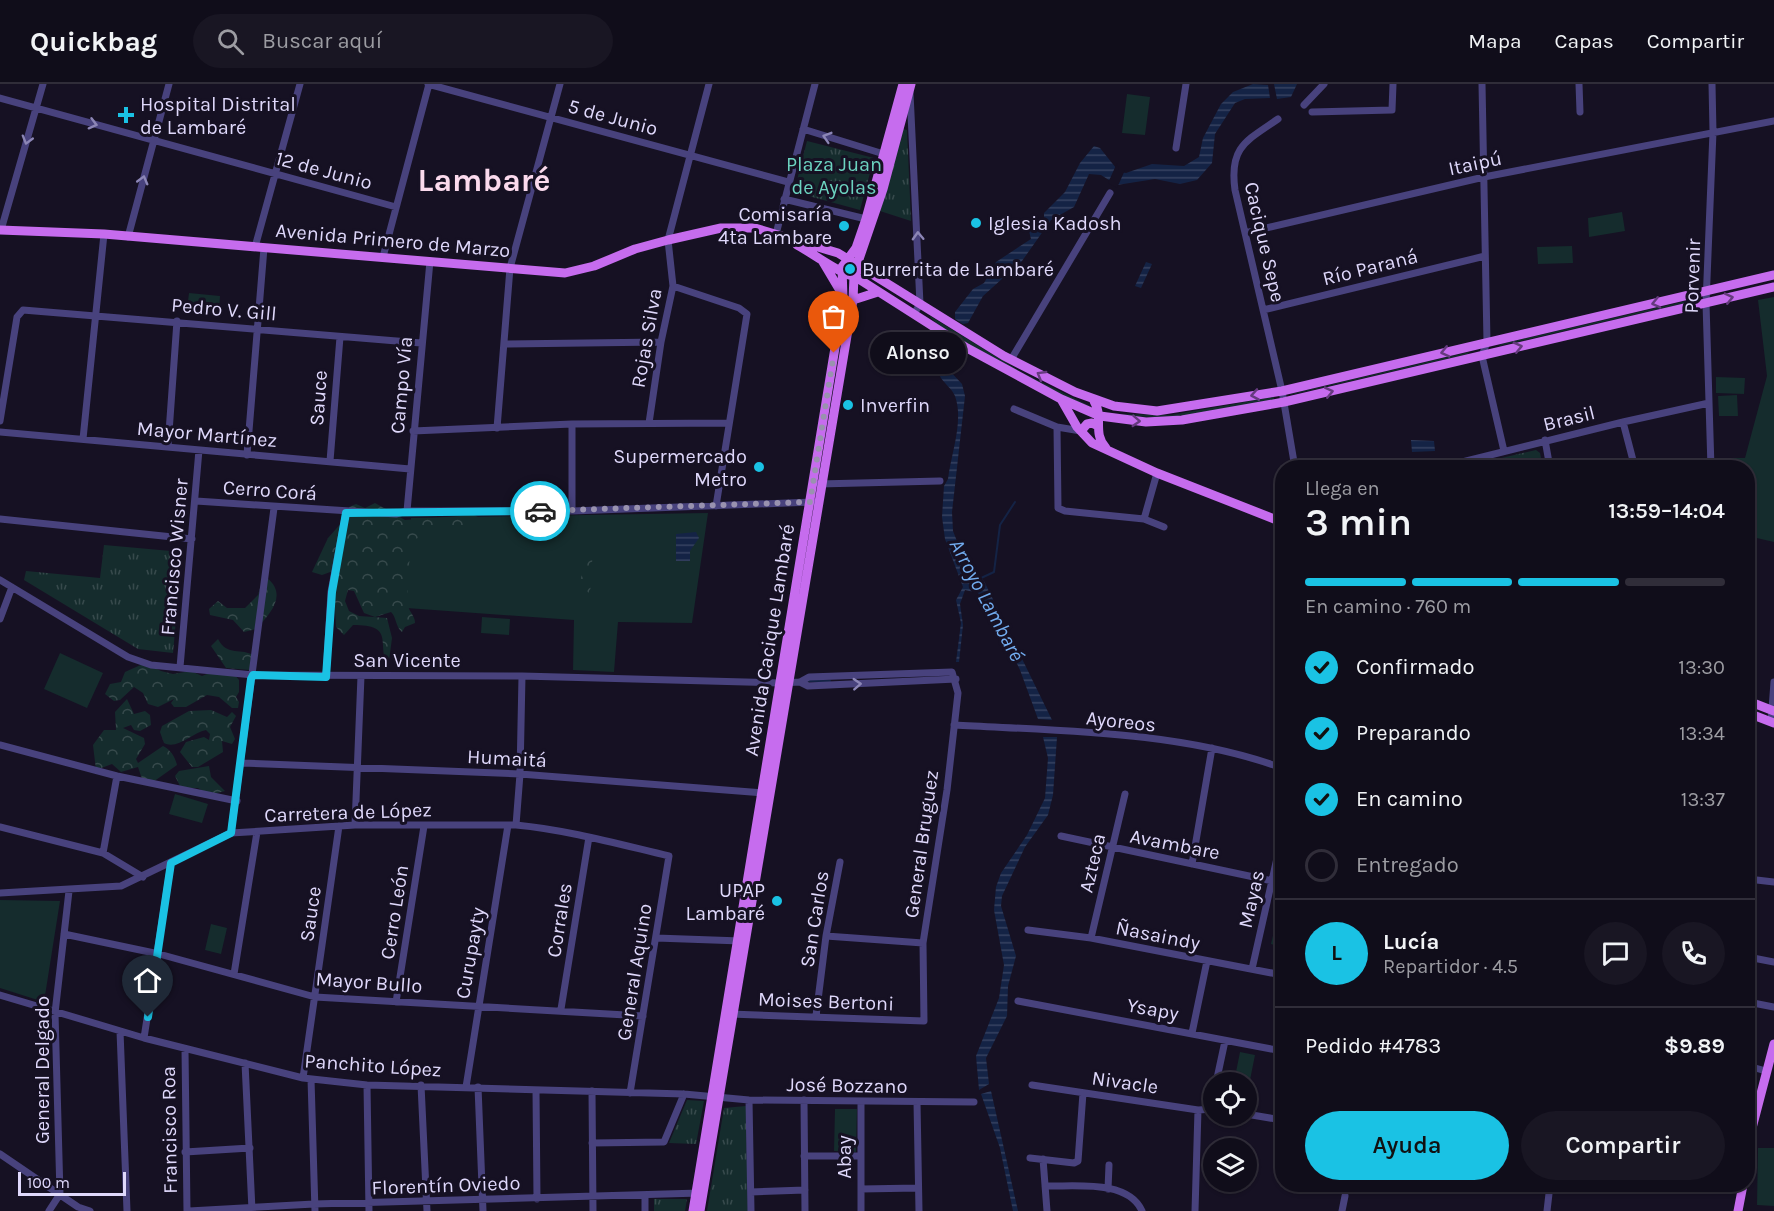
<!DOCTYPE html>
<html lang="es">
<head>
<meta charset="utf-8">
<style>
	:root { --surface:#100d1a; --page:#191623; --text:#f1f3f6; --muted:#9c9ca2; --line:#302d39; --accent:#1ac2e4 }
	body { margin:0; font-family:Karla,sans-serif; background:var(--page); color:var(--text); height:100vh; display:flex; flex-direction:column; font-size:22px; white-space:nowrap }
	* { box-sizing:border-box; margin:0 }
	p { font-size:20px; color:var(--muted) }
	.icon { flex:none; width:33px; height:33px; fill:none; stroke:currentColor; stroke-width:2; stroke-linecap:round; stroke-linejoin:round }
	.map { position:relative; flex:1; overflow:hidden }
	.panel { position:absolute; left:1275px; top:376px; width:480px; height:732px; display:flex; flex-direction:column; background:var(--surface); border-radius:24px; box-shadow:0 2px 4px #0004,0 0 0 2px var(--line) }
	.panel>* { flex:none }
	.controls { position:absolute; left:1203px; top:988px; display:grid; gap:12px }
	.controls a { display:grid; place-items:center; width:54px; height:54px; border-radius:50%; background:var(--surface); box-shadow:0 2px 4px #0004,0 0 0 2px var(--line); font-size:30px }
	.scale { position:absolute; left:18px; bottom:15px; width:108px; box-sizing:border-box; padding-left:6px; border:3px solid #dfd8fb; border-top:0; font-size:16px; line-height:21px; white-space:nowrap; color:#dfd8fb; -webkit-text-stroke:4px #161123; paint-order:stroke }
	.pin { position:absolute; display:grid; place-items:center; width:51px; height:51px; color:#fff; margin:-62px -26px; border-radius:50% 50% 50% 0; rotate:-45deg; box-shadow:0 0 6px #0007 }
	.pin .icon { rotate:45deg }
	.courier { position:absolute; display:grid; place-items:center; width:60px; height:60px; margin:-30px; border:4px solid #1ac2e4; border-radius:50%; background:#fff; color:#222; box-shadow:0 2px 8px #0007 }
	.bubble { position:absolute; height:42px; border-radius:21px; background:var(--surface); box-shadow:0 2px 4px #0004,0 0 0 2px var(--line); font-size:20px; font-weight:600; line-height:42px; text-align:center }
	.headline em { font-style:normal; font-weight:600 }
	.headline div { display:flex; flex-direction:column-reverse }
	.headline { display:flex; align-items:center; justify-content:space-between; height:102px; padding:0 30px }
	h1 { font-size:39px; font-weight:600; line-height:45px }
	.bar { display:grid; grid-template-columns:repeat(4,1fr); gap:9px 6px; align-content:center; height:72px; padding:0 30px }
	.bar i { height:8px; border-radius:4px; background:var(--line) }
	.bar .selected { background:var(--accent) }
	.bar p { grid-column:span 4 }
	.line { display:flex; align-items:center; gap:15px; padding:0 30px; border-top:2px solid var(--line) }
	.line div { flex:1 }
	.round { display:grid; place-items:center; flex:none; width:63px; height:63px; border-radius:32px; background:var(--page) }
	ol { padding:0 30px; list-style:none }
	li { display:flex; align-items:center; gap:18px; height:66px }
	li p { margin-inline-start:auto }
	li .icon { padding:6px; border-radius:50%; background:var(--accent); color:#111; stroke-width:4 }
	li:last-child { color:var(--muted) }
	li i { width:33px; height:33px; border:3px solid var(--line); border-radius:50% }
	.primary-button { display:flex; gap:12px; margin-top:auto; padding:12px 30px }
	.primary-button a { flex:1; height:69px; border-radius:36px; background:var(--accent); color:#111; font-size:24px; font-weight:600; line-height:69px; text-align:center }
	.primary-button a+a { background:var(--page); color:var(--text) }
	header { display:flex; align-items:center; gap:36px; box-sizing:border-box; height:84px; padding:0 30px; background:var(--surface); border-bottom:2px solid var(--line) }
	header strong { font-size:28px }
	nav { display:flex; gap:33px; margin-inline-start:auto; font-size:21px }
	.search { width:420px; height:54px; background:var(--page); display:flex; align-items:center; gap:15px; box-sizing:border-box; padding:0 21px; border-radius:33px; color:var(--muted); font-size:22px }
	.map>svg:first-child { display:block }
	.grass { fill:#152c2d }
	.forest { fill:url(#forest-crowns) }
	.park { fill:url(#park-tufts) }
	.water { fill:url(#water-rules) }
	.pier { fill:#161123 }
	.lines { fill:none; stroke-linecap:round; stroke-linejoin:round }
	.stream { stroke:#142345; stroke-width:2 }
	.minor { stroke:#48427d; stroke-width:7 }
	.major { stroke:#c66cee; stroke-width:9 }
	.oneway { stroke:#8c86b6 }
	.oneway2 { stroke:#653a7e }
	.done { stroke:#9992af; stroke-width:6; stroke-dasharray:0 10.8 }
	.route { stroke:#1ac2e4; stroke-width:8 }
	.poi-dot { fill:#1ac2e4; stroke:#161123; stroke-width:2 }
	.labels { text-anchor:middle; stroke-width:6; stroke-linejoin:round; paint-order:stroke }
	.poi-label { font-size:20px; fill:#dfd8fb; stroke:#161123; text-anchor:start }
	.street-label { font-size:20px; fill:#dfd8fb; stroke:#161123 }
	.park-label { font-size:20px; fill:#6cd3c0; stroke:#161123 }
	.water-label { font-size:21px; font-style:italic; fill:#72acef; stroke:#161123 }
	.town-label { font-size:32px; font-weight:bold; fill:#fbdaed; stroke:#161123 }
</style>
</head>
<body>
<header>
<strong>Quickbag</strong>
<div class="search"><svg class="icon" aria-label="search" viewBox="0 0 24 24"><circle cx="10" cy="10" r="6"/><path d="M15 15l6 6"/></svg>Buscar aquí</div>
<nav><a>Mapa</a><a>Capas</a><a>Compartir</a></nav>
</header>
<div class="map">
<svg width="1774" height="1127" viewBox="0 0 1774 1127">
	<defs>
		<pattern id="forest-crowns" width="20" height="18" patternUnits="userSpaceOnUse" patternTransform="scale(1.5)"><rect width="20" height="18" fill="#152c2d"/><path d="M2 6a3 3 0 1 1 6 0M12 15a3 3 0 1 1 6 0" fill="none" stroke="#374a4c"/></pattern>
		<pattern id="park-tufts" width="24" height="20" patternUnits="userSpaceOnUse" patternTransform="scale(1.5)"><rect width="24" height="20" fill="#152c2d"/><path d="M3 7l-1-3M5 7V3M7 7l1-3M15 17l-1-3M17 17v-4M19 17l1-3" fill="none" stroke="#374a4c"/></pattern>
		<pattern id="water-rules" width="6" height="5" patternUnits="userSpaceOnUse" patternTransform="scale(1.5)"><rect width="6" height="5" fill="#142345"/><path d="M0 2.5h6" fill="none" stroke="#364261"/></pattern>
	</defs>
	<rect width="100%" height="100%" fill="#161123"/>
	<path class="grass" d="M1127,10L1150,13L1145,51L1122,49Z
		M1622,128L1625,147L1589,153L1588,134Z
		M1572,162L1573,179L1538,180L1537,163Z
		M189,209L220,212L219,228L187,225Z
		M1774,213V458L1748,452V384H1719L1718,374H1745L1767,292L1758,216Z
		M1699,214L1698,216L1499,262L1501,260Z
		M930,232L1023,289L1092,323C1072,319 931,243 930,232Z
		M1469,268L1468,270L1290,311L1291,310Z
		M1716,293L1745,294L1744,310L1716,309Z
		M1737,311L1738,332H1719L1718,312Z
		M1274,313V316C1222,325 1171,339 1119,330L1171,331Z
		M708,429L692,539L618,538L614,588L573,586L574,536L406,524L411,434Z
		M482,533L510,535L509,551L481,549Z
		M60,569L103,589L87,624L44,605Z
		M175,710L208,720L202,739L169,730Z
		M0,816L60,817L44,918L0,904Z
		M1281,818H1282V863L1271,860Z
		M211,840L227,844L221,870L205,866Z
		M1240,968L1255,971L1249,1001L1234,998Z
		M835,1025H857L856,1068L834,1067Z
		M1758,1064H1774V1122L1757,1121Z"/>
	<path class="forest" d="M375,419L405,436L474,431L478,433L479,444L477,449C436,447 409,435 409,489C409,499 406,512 408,522C410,529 415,532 415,539L405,543L402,548C395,542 397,534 391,528L375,533L364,529L354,507L348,506L345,517L349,527L359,532L387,534L392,554L388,584C376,559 396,541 353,541L344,551L336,543L333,487L322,491L312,488L328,454L344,436L349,423L356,420L365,424Z
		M593,464L590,511L580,498L588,466Z
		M267,494C288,511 270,530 256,545L244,548L233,536L210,531L209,525L218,517L227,524H245L258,511L262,498Z
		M218,555C227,573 241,563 255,572L250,586L226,584L211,562Z
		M145,579L161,587L173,590L191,587L202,592L212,588L235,591L239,596V608L236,613L239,618L238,624H232L219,613L207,611L186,623H174L171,619L174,615L158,623L148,620L143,609L134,603L120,616L114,617L105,610L110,600L121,598L125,588Z
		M127,615L134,630L145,627L150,631L151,641L140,647L134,646L131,641L123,644L144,654L145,660L136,675L138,679L163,662C171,666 175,673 177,681L153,698L142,695L138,683L121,688L112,680L96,686L93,661L104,646H116L115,628Z
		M211,626L227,633L232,628L236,632L230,643L235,655L232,660L222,657L223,668L198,683H192L180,668L186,658L204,653L209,656L210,650L206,646C192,649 177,666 164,659L160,648L162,642L189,627Z
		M209,682L211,693L225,707L209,711L198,704H181L175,692L179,687Z"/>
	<path class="park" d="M903,45L907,46L911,137L880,127Z
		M807,57L874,74L860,126L794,108Z
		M1536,366L1540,369L1543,384H1459Z
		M104,461L182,468L173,569L138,565L24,496L26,487L100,494Z
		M687,1016L704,1017L696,1060L669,1059Z
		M746,1022L748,1127H707L724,1024Z
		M654,1115H687L685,1127H654Z"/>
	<path class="water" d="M1253,0L1268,1L1270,14L1245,15L1235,19L1215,50L1212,79L1197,96L1180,100L1155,95L1117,101L1121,88L1126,89L1152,80L1184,82L1199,73L1203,54L1221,20L1233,8Z
		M1274,0H1297L1291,13L1277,15Z
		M1094,62L1100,64L1116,84L1112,98L1101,91L1089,90L1074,123L1051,136L1022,177L983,212L968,239L963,240L955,235V228L973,205L984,199L996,178L1031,155L1029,147L1038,146L1044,136V129L1065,108L1080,79Z
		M1146,178L1152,180L1141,204L1135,202Z
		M936,253L950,262L948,285L962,300L965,312L952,428L953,447L964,475L984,497L1052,636L1038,635L1020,586L998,541L978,509L965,506L960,520L963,541L959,578H956L961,539L956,516L963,503L945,455L942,433L944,402L948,395C951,370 964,337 955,312C952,305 945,300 941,294C934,282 935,266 936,253Z
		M1411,356L1434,357L1435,367L1412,368Z
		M696,448L699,454L690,467V477H676V450Z
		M1043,653H1057L1053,711L1048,731L1025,763L1002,812L1001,822L1016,872L1008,902L1007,932L986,974L989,1000L979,1006L976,972L999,914L1004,881L994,826L996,803L1001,789L1027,751L1045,714L1048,674Z
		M991,1007L1018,1127H1013L1000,1064L981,1010Z"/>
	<path class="pier" d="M1117,79L1119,86H1125L1117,104L1108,99Z"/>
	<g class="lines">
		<path class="stream" d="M979,495L994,488L1000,441L1015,418
			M809,597H830"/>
		<path class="minor" d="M428,0L788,98
			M1482,0L1487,258L1482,272L1504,367
			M1579,0L1580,28
			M910,9L920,220L914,230
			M0,14L396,123
			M1304,21L1324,0
			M1312,28L1392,26L1393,0
			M1278,35C1246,57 1229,63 1235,106L1282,307L1295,384
			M803,45L887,71
			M1176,64L1186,0
			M784,115L866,135
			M1,146L43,0
			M1245,149L1484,93L1774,37
			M776,150L815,0
			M128,153L169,0
			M255,163L300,0
			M383,173L429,0
			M673,202L739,224L747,230L716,422
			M1263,226L1485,172
			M504,260L661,258
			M1012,274L1110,109
			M1014,325L1057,343L1081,347
			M0,337L17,233L23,226L421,259
			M1623,338L1635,384
			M649,339L661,258L673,202L668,156L709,0
			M572,340V427
			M1057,343L1058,424L1065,427L1144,435L1164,443
			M497,344L510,184L560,0
			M413,347L572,340L729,339
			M0,348L410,385
			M83,355L104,150
			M1545,356L1550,384
			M168,362L177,237
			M247,371L264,164
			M330,377L340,253
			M1438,384L1623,338L1709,319
			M1711,384L1706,219L1713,48L1712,0
			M819,400L940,397
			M196,417L396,430L407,427H572L813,418
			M407,427L430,177
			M0,435L192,455
			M1144,435L1157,389
			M0,496L128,573L151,581L253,591L522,592L780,599L800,598L809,593L952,588L958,609L947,706L923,859L924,937L730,930
			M0,535L12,503
			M180,583L199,366
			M326,593L331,508L346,428
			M800,598L808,602L956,595
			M1771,638L1774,598
			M954,641C1061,647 1181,647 1282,684
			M0,661L117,692L237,717
			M242,679L520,690L764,709
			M355,741L361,592
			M516,741L520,690L522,592
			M0,743L103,769L143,793
			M231,749L274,424
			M1061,752L1282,799
			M103,769L117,692
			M1192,780L1212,664
			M1748,795L1774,798
			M0,809L121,802L231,749L355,741H516C568,746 618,760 669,772L630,1009
			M1028,846L1091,854L1282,891
			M64,850L159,870L315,913L643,932
			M826,852L923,859
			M656,854L741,857
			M1091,854L1125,710
			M1748,873L1774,878
			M1252,885L1282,752
			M234,890L257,748
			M0,911L144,954L303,994L367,1001L684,1010L749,1016L974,1018
			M1018,917L1282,967
			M396,918L424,742
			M1748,918L1774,923
			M561,925L589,753
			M816,932L826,852L840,778
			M120,947L127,1127
			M1192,949L1207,877
			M144,954L171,779
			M185,965L187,1127
			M245,979L252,1126
			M1748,982L1766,987
			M303,994L339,742
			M311,995L315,1127
			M1216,999L1225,957
			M367,1001L369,1127
			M421,1001L427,1127
			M1032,1001L1198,1026L1214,1025
			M466,1003L508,741
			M478,1003L483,1127
			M536,1006L537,1115
			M592,1007L593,1127
			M749,1016L751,1127
			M804,1016L805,1127
			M861,1018V1127
			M917,1018L919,1127
			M1211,1025L1214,1013
			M1246,1030L1282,1036
			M592,1059L664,1058L684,1010
			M185,1068L250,1064
			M0,1070L78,1123L90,1127
			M804,1072H861
			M1030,1074L1074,1079L1078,1077L1083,1009
			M1043,1075L1047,1127
			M1045,1102C1074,1103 1128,1095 1142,1127
			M861,1105L918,1104
			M1108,1105L1109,1081
			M751,1108L805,1106
			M49,1127L60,1110L55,929L69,807
			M189,1127L314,1120L700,1109
			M645,1127V1112
			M1195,1127L1198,1026
			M1342,1127L1345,1112
			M1547,1127L1550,1101"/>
		<path class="major" d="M0,146L104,150L565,189L594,182L635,165L668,156L721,144H755L838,169L1004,272L1075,308L1114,322L1157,327L1282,307L1774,191
			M797,161C809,167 845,193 854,192L967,264L1061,315L1100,332L1146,338L1182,336L1284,318L1774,203
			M823,178L842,210
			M853,216L878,208
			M1061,315L1077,343L1092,359L1157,389L1282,438
			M1094,317C1104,333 1092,349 1106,364
			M1081,347L1087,340L1092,339L1098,342
			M1748,617L1774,627
			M1748,629L1774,639
			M1748,1075L1752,1044L1774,960
			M693,1127L843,215L842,183L856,164L866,135L903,0
			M700,1127L853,216L854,192L858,187L857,181L883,105L911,0
			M1738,1127L1743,1101"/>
	</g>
	<defs><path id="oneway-chevron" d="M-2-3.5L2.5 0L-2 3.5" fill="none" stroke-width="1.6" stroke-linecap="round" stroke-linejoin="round" transform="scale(1.5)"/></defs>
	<g class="oneway">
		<use href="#oneway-chevron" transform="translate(93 40) rotate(15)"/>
		<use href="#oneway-chevron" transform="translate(827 53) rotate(-163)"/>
		<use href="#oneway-chevron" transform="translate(27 56) rotate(106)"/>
		<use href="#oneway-chevron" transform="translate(143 96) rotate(-75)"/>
		<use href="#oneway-chevron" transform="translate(918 152) rotate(-92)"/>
		<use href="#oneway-chevron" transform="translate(857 600) rotate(-3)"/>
	</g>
	<g class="oneway2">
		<use href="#oneway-chevron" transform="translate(1729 214) rotate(-13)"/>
		<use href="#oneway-chevron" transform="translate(1656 219) rotate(167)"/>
		<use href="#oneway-chevron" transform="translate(1518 263) rotate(-13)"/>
		<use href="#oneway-chevron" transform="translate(1445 268) rotate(167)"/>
		<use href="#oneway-chevron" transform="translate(1041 291) rotate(-150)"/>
		<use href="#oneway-chevron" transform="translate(1329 308) rotate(-13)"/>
		<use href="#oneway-chevron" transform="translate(1255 311) rotate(170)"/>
		<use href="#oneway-chevron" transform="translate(1136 337) rotate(3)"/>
	</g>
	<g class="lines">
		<path class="done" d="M540,427L810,418L834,269"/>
		<path class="route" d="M148,933L171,779L231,749L251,595L253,591L326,593L332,508L346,429L540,427"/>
	</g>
	<g class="poi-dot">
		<path d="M123 22h6v6h6v6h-6v6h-6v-6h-6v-6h6z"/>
		<circle cx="976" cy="139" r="6"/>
		<circle cx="844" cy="142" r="6"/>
		<circle cx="850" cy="185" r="6"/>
		<circle cx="848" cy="321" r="6"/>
		<circle cx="759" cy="383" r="6"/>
		<circle cx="777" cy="817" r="6"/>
	</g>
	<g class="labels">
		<g class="poi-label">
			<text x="140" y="27">Hospital Distrital<tspan x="140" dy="23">de Lambaré</tspan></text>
			<text x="832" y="137" text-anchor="end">Comisaría<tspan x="832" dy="23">4ta Lambare</tspan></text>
			<text x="988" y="146">Iglesia Kadosh</text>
			<text x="862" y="192">Burrerita de Lambaré</text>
			<text x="860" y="328">Inverfin</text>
			<text x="747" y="379" text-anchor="end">Supermercado<tspan x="747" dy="23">Metro</tspan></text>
			<text x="765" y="813" text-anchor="end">UPAP<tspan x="765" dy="23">Lambaré</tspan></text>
		</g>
		<g class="street-label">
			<text transform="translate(613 33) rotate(15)" y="7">5 de Junio</text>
			<text transform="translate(1475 79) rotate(-12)" y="7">Itaipú</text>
			<text transform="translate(324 86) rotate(15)" y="7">12 de Junio</text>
			<text transform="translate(393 156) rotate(5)" y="7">Avenida Primero de Marzo</text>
			<text transform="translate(1265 158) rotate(77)" y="7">Cacique Sepe</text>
			<text transform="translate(1370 183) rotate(-14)" y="7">Río Paraná</text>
			<text transform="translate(1692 192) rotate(-88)" y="7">Porvenir</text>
			<text transform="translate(224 225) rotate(5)" y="7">Pedro V. Gill</text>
			<text transform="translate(646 254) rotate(-80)" y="7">Rojas Silva</text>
			<text transform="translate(401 301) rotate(-85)" y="7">Campo Vía</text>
			<text transform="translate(318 314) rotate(-86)" y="7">Sauce</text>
			<text transform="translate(1569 334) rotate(-14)" y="7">Brasil</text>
			<text transform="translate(207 350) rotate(5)" y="7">Mayor Martínez</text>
			<text transform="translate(270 406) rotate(4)" y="7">Cerro Corá</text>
			<text transform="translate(174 473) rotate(-85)" y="7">Francisco Wisner</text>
			<text transform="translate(769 556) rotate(-81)" y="7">Avenida Cacique Lambaré</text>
			<text x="407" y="583">San Vicente</text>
			<text transform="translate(1121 637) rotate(6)" y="7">Ayoreos</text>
			<text transform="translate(507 674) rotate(3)" y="7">Humaitá</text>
			<text transform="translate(348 728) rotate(-2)" y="7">Carretera de López</text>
			<text transform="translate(921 760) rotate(-82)" y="7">General Bruguez</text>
			<text transform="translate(1175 760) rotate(11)" y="7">Avambare</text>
			<text transform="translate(1092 779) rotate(-77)" y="7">Azteca</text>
			<text transform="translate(1251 815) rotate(-77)" y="7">Mayas</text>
			<text transform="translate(394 828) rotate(-81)" y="7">Cerro León</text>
			<text transform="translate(310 830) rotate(-82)" y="7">Sauce</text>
			<text transform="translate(814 835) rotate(-81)" y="7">San Carlos</text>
			<text transform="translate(559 836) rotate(-81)" y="7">Corrales</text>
			<text transform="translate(1158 851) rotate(11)" y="7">Ñasaindy</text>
			<text transform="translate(470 869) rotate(-80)" y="7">Curupayty</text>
			<text transform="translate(634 888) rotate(-81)" y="7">General Aquino</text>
			<text transform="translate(369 898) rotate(4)" y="7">Mayor Bullo</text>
			<text transform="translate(826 917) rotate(2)" y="7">Moises Bertoni</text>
			<text transform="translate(1153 925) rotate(10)" y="7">Ysapy</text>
			<text transform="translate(373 981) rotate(4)" y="7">Panchito López</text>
			<text transform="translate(42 986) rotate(-90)" y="7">General Delgado</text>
			<text transform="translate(1125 998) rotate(8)" y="7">Nivacle</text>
			<text transform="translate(847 1001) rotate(1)" y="7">José Bozzano</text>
			<text transform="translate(169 1046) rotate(-91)" y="7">Francisco Roa</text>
			<text transform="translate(844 1073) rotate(-90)" y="7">Abay</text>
			<text transform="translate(446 1101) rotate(-2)" y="7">Florentín Oviedo</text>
		</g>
		<g class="park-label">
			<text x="834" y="87">Plaza Juan<tspan x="834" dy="23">de Ayolas</tspan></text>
		</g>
		<g class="water-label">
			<text transform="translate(987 516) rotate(62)" y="7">Arroyo Lambaré</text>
		</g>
		<g class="town-label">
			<text x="484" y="107">Lambaré</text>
		</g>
	</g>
</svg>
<div class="controls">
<a><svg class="icon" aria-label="locate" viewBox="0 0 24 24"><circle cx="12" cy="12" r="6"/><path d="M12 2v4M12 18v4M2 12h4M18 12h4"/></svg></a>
<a><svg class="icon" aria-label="layers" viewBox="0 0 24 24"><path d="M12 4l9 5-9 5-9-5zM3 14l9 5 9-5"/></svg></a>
</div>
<div class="scale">100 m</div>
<div class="pin" style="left:834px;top:269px;background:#ea580c"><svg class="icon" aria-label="bag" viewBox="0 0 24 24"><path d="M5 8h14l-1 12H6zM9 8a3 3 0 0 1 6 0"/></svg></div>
<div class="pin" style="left:148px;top:933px;background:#1f2937"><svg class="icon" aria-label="home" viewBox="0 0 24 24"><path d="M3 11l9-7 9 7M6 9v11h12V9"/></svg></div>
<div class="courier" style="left:540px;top:427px"><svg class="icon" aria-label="car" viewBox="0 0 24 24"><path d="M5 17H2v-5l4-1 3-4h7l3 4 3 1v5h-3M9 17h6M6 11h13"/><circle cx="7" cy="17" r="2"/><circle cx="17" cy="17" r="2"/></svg></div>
<div class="bubble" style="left:870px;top:248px;width:96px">Alonso</div>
<section class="panel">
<div class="headline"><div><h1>3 min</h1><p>Llega en</p></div><em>13:59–14:04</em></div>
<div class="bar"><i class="selected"></i><i class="selected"></i><i class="selected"></i><i></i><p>En camino · 760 m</p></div>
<ol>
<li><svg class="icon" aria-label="check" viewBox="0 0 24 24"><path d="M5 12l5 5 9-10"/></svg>Confirmado<p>13:30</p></li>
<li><svg class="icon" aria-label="check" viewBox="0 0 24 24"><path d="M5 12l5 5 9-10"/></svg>Preparando<p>13:34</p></li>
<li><svg class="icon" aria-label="check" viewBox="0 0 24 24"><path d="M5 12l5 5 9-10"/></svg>En camino<p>13:37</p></li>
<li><i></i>Entregado</li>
</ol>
<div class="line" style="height:108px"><b class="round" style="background:var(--accent);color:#111">L</b><div><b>Lucía</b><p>Repartidor · 4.5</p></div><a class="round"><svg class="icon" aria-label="chat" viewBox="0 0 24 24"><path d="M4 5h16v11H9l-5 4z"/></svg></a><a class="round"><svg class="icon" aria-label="phone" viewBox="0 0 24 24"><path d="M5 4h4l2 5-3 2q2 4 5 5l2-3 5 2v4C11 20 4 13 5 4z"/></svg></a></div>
<div class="line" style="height:78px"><div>Pedido #4783</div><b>$9.89</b></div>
<div class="primary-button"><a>Ayuda</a><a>Compartir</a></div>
</section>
</div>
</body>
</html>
